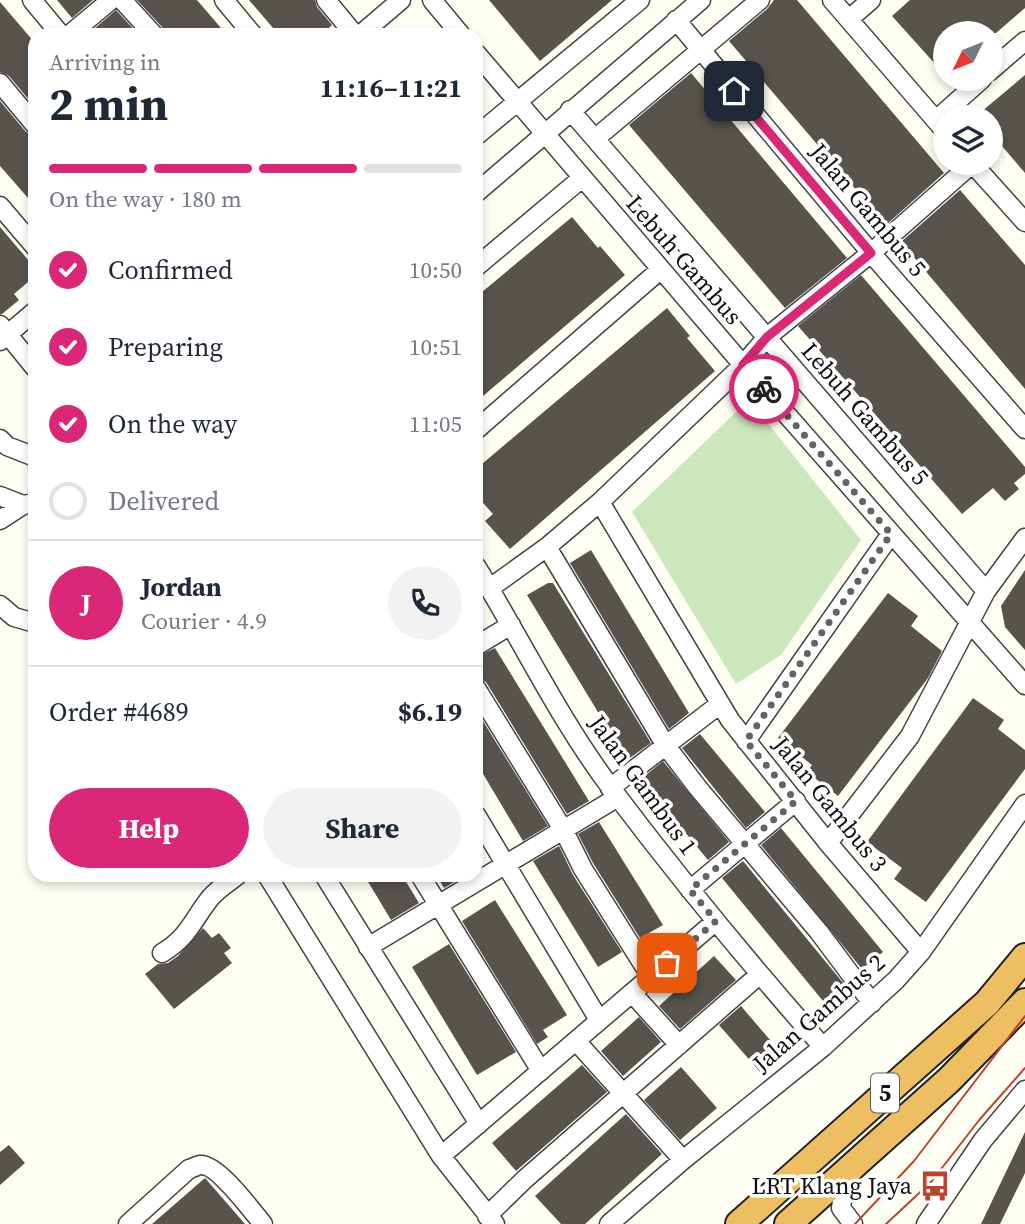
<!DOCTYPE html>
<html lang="en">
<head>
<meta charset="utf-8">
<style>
	:root { --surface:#fff; --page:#f2f2f3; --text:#1f2937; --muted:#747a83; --line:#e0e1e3; --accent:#db2777 }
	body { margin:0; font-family:"Source Serif 4",serif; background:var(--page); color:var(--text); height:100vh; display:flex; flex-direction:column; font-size:26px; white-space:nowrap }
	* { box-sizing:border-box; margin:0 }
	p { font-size:23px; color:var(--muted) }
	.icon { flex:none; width:38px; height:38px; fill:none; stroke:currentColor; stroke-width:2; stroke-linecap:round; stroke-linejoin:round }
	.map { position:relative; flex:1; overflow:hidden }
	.details { position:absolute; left:28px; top:28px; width:455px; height:854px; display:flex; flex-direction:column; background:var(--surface); border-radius:21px; box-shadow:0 4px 10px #0003 }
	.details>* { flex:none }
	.needle { width:46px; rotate:227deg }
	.buttons { position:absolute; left:933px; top:21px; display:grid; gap:14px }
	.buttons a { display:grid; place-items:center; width:70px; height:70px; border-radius:50%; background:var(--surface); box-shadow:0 4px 10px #0003; font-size:35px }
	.pin { position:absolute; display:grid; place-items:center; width:60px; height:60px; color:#fff; margin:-30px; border-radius:14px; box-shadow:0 4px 10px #0006 }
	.courier { position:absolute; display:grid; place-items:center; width:70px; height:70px; margin:-35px; border:5px solid #db2777; border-radius:50%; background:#fff; color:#222; box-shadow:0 2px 9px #0007 }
	.summary em { font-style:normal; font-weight:700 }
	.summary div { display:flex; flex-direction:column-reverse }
	.summary { display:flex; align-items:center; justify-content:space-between; height:119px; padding:0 21px }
	h1 { font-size:46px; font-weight:700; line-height:52px }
	.bar { display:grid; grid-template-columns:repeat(4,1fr); gap:10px 7px; align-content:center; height:84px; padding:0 21px }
	.bar i { height:9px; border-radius:5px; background:var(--line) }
	.bar .on { background:var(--accent) }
	.bar p { grid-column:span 4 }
	.line { display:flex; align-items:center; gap:18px; padding:0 21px; border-top:2px solid var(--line) }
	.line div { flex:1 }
	.round { display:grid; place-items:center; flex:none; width:74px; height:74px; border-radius:37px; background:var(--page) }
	ol { padding:0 21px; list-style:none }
	li { display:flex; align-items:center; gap:21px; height:77px }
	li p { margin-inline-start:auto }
	li .icon { padding:7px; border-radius:50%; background:var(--accent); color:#fff; stroke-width:4 }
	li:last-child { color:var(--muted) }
	li i { width:38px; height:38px; border:4px solid var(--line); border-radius:50% }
	.button { display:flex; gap:14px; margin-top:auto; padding:14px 21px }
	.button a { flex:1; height:80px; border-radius:42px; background:var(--accent); color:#fff; font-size:28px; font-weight:700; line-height:80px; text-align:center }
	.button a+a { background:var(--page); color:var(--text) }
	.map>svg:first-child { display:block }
	.green { fill:#cbe8bd }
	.building { fill:#58534d }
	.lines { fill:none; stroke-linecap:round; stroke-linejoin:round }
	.minor-casing { stroke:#434343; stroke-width:21 }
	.highway-casing { stroke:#212121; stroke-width:30 }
	.minor { stroke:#fff; stroke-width:18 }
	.highway { stroke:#eebf62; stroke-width:26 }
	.tram { stroke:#bb442d; stroke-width:2 }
	.done { stroke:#63635f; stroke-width:7; stroke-dasharray:0 12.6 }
	.route { stroke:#db2777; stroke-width:9 }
	.labels { text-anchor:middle; stroke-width:7; stroke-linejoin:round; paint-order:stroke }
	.shield { fill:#fff; stroke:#585858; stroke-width:2 }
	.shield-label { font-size:23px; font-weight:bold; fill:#101010 }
	.street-label { font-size:24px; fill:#101010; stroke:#fff }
	.poi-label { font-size:24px; fill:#101010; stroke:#fff; text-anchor:end }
</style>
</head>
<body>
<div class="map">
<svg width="1025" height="1224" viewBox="0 0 1025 1224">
	<rect width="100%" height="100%" fill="#fefef3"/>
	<path class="green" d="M738,410L762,416L861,540L781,655L736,684L632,512Z"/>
	<path class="building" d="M57,0H93L72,18Z
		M137,0H197L227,35H165L162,27Z
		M249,0H315L317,7L332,25L321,35H279Z
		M489,0H612L540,61Z
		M774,0H797L944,173L886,225L729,41L767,9Z
		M910,0H1025V8L996,33H945V75L892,16Z
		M0,2L35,43V107L9,76L0,72Z
		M116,10L139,35H87Z
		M691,73L847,258L785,308L629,125Z
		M1025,75V173L990,132V117H975Z
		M0,101L26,132L35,136V206L0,166Z
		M960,190L1025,265V389L901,242Z
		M572,217L598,248L600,246L625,275L476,402V297Z
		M0,227L35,268V276L14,294L19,300L2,314H0Z
		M861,275L1025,467V474L1014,483L1019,489L1005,501L993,488L962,514L798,326Z
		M667,308L690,336L687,338L715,371L510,549L485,521L493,514L476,495V469Z
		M591,550L689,713L669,729L570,563Z
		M1025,570V650L1005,627L1001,606Z
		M548,583H553L651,743L627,760L527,595Z
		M888,593L918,616L911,626L942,651L928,678L838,796L807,772L812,765L778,738Z
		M495,648L589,801L567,814L486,682L476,677V657Z
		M973,698L1004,720L998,729L1025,750V769L926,902L894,879L902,868L867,842Z
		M476,710L548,826L523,841L476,762Z
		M700,734L765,812L746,828L682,748Z
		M663,761L729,842L708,860L641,779Z
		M599,822L663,925L640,938L593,863L578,834Z
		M781,828L883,952L862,969L761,845Z
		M559,846L573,875L622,952L598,967L533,861Z
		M743,861L844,984L823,1001L722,878Z
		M364,875H402L419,903L391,920Z
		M436,875H466L444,888Z
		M495,900L567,1015L543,1030L548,1037L537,1044L462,921Z
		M203,928L212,938L219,933L231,948L224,953L232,963L174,1009L145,974L158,964L168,963L178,956Z
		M449,944L516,1052L477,1075L412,967Z
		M714,956L736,980L680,1029L659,1006Z
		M741,1006L782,1054L761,1073L719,1025Z
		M639,1017L661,1042L623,1076L601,1051Z
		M582,1065L607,1092L516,1171L492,1143Z
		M681,1067L717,1108L680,1140L644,1100Z
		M626,1114L662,1154L585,1224H561L535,1196Z
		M1025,1132V1173L1000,1224H981Z
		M9,1145L25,1163L0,1185V1152Z
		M205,1178L245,1224H152Z"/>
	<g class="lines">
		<g class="minor-casing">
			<path id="minor" d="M32,0L61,35
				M122,0L154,35
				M224,0L253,35
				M326,0L355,35
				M432,0L461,35
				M832,0L945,131
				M849,19L871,0
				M676,20L871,253L1025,429
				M69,35L111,0
				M360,35L401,0
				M476,53L743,365L1025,685
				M990,71L1025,41
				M0,83L35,125
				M570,110L986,591
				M936,120L982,79
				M476,136L640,0
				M596,138L760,0
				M972,163L1025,222
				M476,193L701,0
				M0,206L35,247
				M476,267L582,178
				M0,325L35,368
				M0,341L35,311
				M476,430L660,270
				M0,439L7,446L35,457
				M0,496L23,505
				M600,502L730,720L828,843L921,952
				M0,520L23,505L35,503
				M547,547L666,746L698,788L819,932L872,1003
				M476,566C521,639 559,719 611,788C678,877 749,963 823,1047
				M490,588L547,547L600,502L743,365L767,337L871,253L973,163
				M0,605L14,617L35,623
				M476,646L511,625
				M476,688L564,831L583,869L651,977
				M746,741L891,534
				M610,788L720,704
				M476,815L599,1020
				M828,843L910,736L986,591L1025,538
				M267,875L441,1156L495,1224
				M324,875L479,1124
				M420,875L541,1071
				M690,890L796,801
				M368,947L618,797
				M162,953C189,937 193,919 211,897C218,889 229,882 238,875
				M632,993L679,1045
				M576,1041L683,1160
				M441,1156L716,921
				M852,1172L843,1194L841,1208L853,1224
				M487,1216L525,1179L759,975
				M128,1224L189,1169C193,1168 196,1166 200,1165C217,1163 252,1211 263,1224
				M609,1224L683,1160L823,1047L896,980L921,952L1025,804
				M926,1224L983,1140L1025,1090"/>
		</g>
		<g class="highway-casing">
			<path id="highway" d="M739,1224L987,1003L1025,957
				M788,1224L949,1080L1025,1002"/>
		</g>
		<use href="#minor" class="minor"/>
		<use href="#highway" class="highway"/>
		<path class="tram" d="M855,1224L914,1161L1025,1016
			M886,1224L931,1182L980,1119L1025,1068"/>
	</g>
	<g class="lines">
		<path class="done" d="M667,963L716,921L690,890L796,801L746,741L891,534L764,389"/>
		<path class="route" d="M734,91L871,253L767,337L743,365L764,389"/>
	</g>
	<defs>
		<g id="bus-bare" transform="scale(2.415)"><path d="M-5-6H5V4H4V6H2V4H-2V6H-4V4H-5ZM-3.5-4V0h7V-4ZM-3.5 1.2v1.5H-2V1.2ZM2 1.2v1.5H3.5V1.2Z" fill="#bb442d" stroke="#fff" stroke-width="2.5" paint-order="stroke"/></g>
	</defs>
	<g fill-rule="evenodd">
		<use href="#bus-bare" x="935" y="1186"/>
	</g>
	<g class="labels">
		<rect class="shield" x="871" y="1073.5" width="28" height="39" rx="5"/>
		<g class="shield-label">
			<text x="885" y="1101">5</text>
		</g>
		<g class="street-label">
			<text transform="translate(868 210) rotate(50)" y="8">Jalan Gambus 5</text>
			<text transform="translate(684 260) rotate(49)" y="8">Lebuh Gambus</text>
			<text transform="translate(865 414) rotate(49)" y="8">Lebuh Gambus 5</text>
			<text transform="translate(643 785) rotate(54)" y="8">Jalan Gambus 1</text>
			<text transform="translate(830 804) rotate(51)" y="8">Jalan Gambus 3</text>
			<text transform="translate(819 1013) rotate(-41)" y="8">Jalan Gambus 2</text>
		</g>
		<g class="poi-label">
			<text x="912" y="1194">LRT Klang Jaya</text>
		</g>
	</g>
</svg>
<div class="buttons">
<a><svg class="needle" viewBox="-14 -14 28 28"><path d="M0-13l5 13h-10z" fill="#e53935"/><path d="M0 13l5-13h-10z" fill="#747a83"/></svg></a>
<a><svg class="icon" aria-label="layers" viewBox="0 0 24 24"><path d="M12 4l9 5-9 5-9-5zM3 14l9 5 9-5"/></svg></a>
</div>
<div class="pin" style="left:667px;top:963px;background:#ea580c"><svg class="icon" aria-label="bag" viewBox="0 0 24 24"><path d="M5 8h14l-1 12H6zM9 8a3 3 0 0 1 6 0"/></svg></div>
<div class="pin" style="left:734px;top:91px;background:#1f2937"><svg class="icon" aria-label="home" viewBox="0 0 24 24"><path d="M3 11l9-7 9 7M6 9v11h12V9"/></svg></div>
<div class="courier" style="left:764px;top:389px"><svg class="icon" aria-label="bike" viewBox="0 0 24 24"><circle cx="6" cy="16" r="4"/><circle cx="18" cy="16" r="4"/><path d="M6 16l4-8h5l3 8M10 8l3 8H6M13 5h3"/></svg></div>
<section class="details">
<div class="summary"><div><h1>2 min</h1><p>Arriving in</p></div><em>11:16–11:21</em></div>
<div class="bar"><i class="on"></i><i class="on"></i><i class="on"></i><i></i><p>On the way · 180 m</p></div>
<ol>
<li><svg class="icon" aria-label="check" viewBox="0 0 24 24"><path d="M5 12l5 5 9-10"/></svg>Confirmed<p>10:50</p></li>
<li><svg class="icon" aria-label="check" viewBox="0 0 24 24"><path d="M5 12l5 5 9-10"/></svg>Preparing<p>10:51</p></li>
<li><svg class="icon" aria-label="check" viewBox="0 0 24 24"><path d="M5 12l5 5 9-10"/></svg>On the way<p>11:05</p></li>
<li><i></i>Delivered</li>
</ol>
<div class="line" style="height:126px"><b class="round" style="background:var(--accent);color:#fff">J</b><div><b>Jordan</b><p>Courier · 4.9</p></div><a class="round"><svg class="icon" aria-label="phone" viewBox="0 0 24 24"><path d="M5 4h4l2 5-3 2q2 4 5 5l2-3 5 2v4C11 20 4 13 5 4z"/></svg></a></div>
<div class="line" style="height:91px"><div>Order #4689</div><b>$6.19</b></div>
<div class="button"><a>Help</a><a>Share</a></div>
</section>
</div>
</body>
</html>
